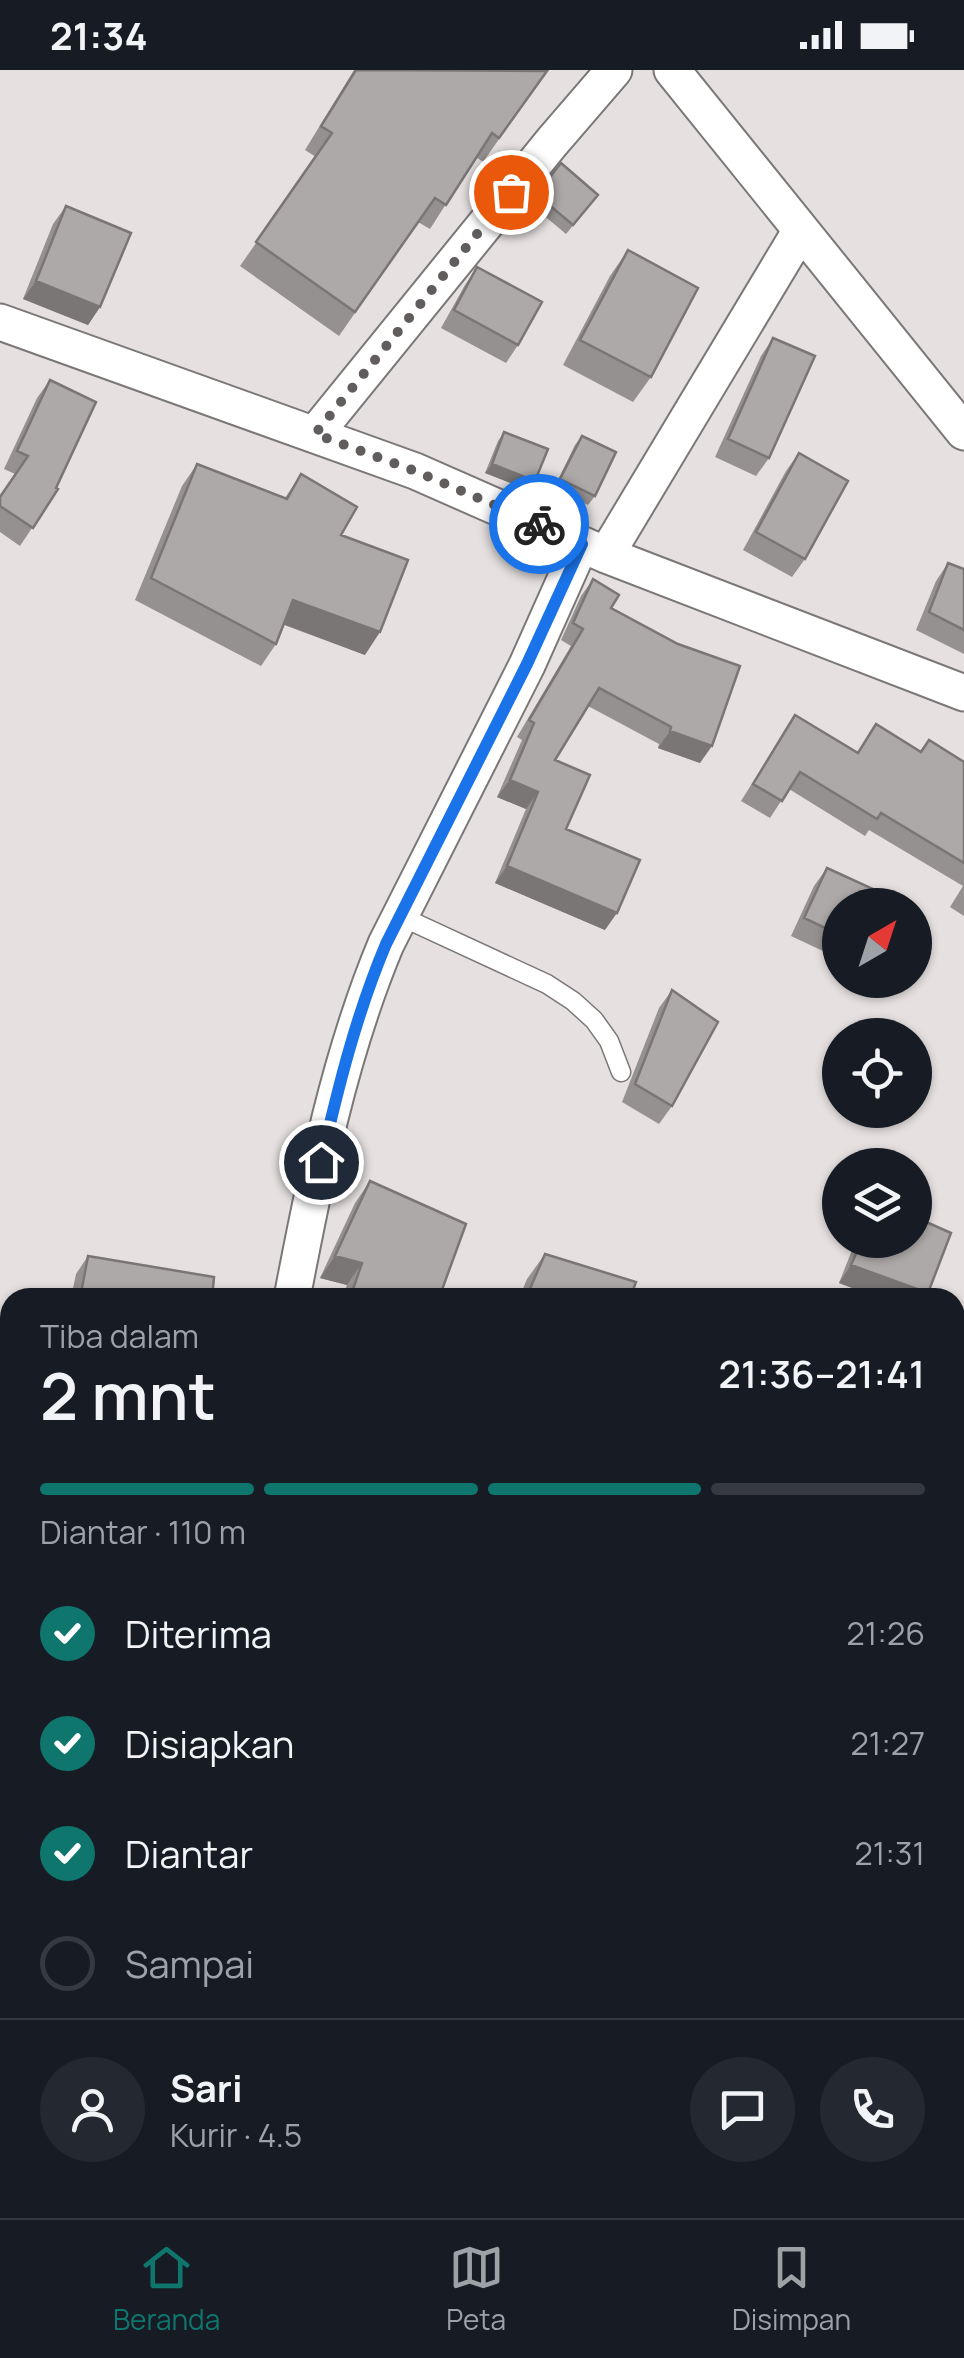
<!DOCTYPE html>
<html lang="id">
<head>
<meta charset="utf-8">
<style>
	:root { --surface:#171b24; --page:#242831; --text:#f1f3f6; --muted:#9ea1a6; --line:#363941; --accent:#0f766e }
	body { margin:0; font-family:Manrope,sans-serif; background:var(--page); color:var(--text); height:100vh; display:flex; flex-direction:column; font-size:38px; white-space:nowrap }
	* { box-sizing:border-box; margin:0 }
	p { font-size:32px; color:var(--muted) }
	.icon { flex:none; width:55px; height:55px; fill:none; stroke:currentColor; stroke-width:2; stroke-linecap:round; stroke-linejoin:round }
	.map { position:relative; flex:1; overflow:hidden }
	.panel { position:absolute; left:0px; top:1218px; width:965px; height:932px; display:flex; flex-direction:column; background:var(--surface); border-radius:30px 30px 0 0; box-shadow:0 2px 8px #0004 }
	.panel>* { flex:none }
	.needle { width:65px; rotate:39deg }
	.buttons { position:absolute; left:822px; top:818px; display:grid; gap:20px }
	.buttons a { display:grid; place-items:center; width:110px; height:110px; border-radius:50%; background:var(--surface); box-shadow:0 2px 8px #0004; font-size:50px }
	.pin { position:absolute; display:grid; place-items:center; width:85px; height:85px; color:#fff; margin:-42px; border:5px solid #fff; border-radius:50%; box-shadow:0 2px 10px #0007 }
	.courier { position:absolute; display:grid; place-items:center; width:100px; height:100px; margin:-50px; border:8px solid #1a73e8; border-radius:50%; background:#fff; color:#222; box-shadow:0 2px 12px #0007 }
	.overview em { font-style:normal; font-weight:600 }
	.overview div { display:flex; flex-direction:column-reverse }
	.overview { display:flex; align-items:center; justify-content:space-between; height:170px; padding:0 40px }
	h1 { font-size:65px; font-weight:600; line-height:75px }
	.bar { display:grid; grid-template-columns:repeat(4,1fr); gap:15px 10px; align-content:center; height:120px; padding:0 40px }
	.bar i { height:12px; border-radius:8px; background:var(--line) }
	.bar .selected { background:var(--accent) }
	.bar p { grid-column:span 4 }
	.line { display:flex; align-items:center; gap:25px; padding:0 40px; border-top:2px solid var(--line) }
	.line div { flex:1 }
	.round { display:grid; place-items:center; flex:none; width:105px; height:105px; border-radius:52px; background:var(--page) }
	ol { padding:0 40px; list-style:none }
	li { display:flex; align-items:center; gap:30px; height:110px }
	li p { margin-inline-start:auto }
	li .icon { padding:10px; border-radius:50%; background:var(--accent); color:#fff; stroke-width:4 }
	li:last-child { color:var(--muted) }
	li i { width:55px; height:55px; border:5px solid var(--line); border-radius:50% }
	.status { display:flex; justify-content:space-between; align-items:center; height:70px; padding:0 50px; background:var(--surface); direction:ltr }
	.status svg { height:28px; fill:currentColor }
	.tabs { display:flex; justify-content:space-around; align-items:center; height:140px; border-top:2px solid var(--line); background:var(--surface); font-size:28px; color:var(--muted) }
	.tabs a { display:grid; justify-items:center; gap:5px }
	.tabs .selected { color:var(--accent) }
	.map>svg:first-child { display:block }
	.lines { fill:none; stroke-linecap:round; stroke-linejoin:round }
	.service-casing { stroke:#7c7777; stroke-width:21 }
	.minor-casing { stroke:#7c7777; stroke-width:39 }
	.service { stroke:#fff; stroke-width:18 }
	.minor { stroke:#fff; stroke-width:35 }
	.wall { fill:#969191 }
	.shaded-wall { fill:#7a7676 }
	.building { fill:#aea9a9; stroke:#7a7676; stroke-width:2.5 }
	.done { stroke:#615d5d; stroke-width:10; stroke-dasharray:0 18 }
	.route { stroke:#1a73e8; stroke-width:12 }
</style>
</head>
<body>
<div class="status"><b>21:34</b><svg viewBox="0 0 49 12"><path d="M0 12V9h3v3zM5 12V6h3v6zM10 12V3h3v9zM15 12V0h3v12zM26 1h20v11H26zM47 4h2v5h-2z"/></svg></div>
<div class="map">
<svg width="964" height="2148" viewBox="0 0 964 2148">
	<rect width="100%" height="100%" fill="#e6e0e0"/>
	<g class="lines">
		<g class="service-casing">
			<path id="service" d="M400,846L547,914L573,931L594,950L609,971L621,1002"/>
		</g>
		<g class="minor-casing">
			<path id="minor" d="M672,0L964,362
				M0,252L415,401L606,485L964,623
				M315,364L552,72L614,0
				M606,485L801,160
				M292,1228C315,1108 339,986 386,874L527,595L581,474
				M0,1372H10
				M955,1394H964
				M0,1846L10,1845
				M315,2140L317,2148"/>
		</g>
		<use href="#service" class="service"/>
		<use href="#minor" class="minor"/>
	</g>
	<path class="wall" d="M354,0L547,1L483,92L476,87L430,159L418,152L339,266L240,196L316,87L305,80Z
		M542,117L591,134L566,164L535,138V127Z
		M66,136L100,237L88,255L23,229L53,154Z
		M628,180L651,307L633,332L563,295L610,206Z
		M477,197L518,275L506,293L441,258L465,215Z
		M773,268L769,388L756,406L715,387L761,286Z
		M50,310L56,418L58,419L20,476L0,462V427L15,404L4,399L37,328Z
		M504,362L535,411L529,420L485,403L498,371Z
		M582,366L595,426L588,435L554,418L575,375Z
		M799,383L805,489L792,507L743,480L786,401Z
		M197,394L285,428L301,404L341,465L365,585L284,555L276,574L261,596L135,530L182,416Z
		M948,493L964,499V584L916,560L936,511Z
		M593,509L611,538L700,693L658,678L659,674L588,636L555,690L566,759L605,860L495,813L526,739L497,727L522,670L517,667L571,576L561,570L581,526Z
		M795,645L857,683L876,654L920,681L929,670L964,692V846L950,837L963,816L869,760L865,766L789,719L770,748L741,731Z
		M827,798L840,835V889L791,866L814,816Z
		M672,920V1036L659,1054L622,1032L659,938Z
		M370,1111L439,1228H342L347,1215L320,1208L355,1133Z
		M856,1170H915L924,1228H879L839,1213Z
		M545,1184L630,1228H519L527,1209Z
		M88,1186L212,1228H71L76,1204Z
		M964,1294V1367L955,1365Z
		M127,2140H231L236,2148H128Z
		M391,2140H569L571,2148H393Z"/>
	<path class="shaded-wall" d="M36,211L100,237L88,255L23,229Z
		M492,394L535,411L529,420L485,403Z
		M293,530L380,562L365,585L278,552Z
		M670,661L712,676L700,693L658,678Z
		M510,710L538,722L526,739L497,727Z
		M507,796L617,843L605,860L495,813Z
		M335,1186L362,1193L347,1215L320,1208Z
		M851,1195L928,1223L924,1228H879L839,1213Z
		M81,1223L111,1224L108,1228H78Z
		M0,1323L10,1324V1344L0,1343Z
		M964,1352V1367L955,1365Z
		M10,1473V1490L0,1491V1474Z
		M964,1643V1666H955V1644Z
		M0,1801L10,1802V1821L0,1820Z
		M964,1992V2015L955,2016V1993Z"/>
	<path class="building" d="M356,0L547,1L499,68L492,63L446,135L435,128L355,242L256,172L332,63L321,56Z
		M561,93L598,125L573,155L542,129V117Z
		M66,136L131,163L100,237L36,211Z
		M628,180L698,218L651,307L580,270Z
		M477,197L542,232L518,275L454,240Z
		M773,268L815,286L769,388L728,369Z
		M50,310L96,332L56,418L58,419L33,458L0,436V427L28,386L17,381Z
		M504,362L548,379L535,411L492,394Z
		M582,366L616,382L595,426L560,409Z
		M799,383L848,411L805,489L756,462Z
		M197,394L287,429L301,404L357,437L341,465L408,490L380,562L293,530L276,574L151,508Z
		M948,493L964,499V560L929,542Z
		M593,509L619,525L611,538L678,574L740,596L712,676L670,661L671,657L599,618L555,690L590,705L566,759L640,790L617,843L507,796L538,722L510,710L534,653L529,650L583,559L573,553Z
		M795,645L858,683L876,654L921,682L929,670L964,692V793L881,743L877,749L800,702L782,731L753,714Z
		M827,798L884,824L879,835H840V865L804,848Z
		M672,920L718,952L672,1036L635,1014Z
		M370,1111L466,1154L439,1228H350L362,1193L335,1186Z
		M915,1147L951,1163L928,1223L851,1195L862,1170H915Z
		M545,1184L636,1212L630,1228H526Z
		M88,1186L214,1207L212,1228H111V1224L81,1223Z
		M0,1272L10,1273V1324L0,1323Z
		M10,1409V1473L0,1474V1410Z
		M964,1560V1643L955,1644V1561Z
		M0,1739H6L10,1762V1802L0,1801Z
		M964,1908V1992L955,1993V1909Z
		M142,2140H231L236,2148H143Z
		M414,2140H569L571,2148H416Z
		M624,2140H775L776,2148H574Z"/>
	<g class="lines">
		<path class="done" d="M511,122L315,364L415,401L539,454"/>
		<path class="route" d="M321,1092C338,1018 356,945 386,874L527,594L582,474L539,454"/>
	</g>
</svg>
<div class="buttons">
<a><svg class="needle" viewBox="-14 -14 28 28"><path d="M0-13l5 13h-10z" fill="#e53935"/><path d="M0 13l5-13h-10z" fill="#9ea1a6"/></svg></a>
<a><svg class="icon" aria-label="locate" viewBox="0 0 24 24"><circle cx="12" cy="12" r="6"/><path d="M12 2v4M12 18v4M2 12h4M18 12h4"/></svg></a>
<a><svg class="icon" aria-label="layers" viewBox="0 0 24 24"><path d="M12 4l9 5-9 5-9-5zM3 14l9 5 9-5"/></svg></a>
</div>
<div class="pin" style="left:511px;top:122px;background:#ea580c"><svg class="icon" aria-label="bag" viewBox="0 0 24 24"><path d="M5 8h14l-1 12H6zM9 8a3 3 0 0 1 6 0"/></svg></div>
<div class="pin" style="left:321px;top:1092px;background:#1f2937"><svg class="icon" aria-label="home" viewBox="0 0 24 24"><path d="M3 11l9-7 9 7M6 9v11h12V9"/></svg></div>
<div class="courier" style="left:539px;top:454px"><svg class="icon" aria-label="bike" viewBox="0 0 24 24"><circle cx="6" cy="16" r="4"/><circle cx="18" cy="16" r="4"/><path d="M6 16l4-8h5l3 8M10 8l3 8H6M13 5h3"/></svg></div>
<section class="panel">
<div class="overview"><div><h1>2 mnt</h1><p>Tiba dalam</p></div><em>21:36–21:41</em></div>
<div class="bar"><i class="selected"></i><i class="selected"></i><i class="selected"></i><i></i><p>Diantar · 110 m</p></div>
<ol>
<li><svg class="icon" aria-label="check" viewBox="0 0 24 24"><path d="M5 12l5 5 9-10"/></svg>Diterima<p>21:26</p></li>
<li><svg class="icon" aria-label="check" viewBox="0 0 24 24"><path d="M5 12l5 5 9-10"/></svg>Disiapkan<p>21:27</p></li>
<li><svg class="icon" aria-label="check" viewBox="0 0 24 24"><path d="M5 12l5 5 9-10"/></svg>Diantar<p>21:31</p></li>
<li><i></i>Sampai</li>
</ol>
<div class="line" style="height:180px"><a class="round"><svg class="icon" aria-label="person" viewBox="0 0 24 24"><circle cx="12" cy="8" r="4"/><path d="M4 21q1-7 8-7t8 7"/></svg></a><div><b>Sari</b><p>Kurir · 4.5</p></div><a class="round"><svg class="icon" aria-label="chat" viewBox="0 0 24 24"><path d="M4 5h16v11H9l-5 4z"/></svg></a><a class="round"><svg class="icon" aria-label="phone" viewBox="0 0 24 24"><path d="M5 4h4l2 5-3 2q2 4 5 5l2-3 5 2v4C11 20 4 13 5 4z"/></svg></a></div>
</section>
</div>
<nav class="tabs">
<a class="selected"><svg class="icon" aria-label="home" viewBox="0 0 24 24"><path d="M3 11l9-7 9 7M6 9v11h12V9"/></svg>Beranda</a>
<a><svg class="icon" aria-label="map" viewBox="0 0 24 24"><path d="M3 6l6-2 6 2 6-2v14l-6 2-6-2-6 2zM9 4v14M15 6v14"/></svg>Peta</a>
<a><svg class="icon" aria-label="saved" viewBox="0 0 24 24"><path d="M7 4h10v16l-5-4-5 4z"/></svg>Disimpan</a>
</nav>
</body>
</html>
